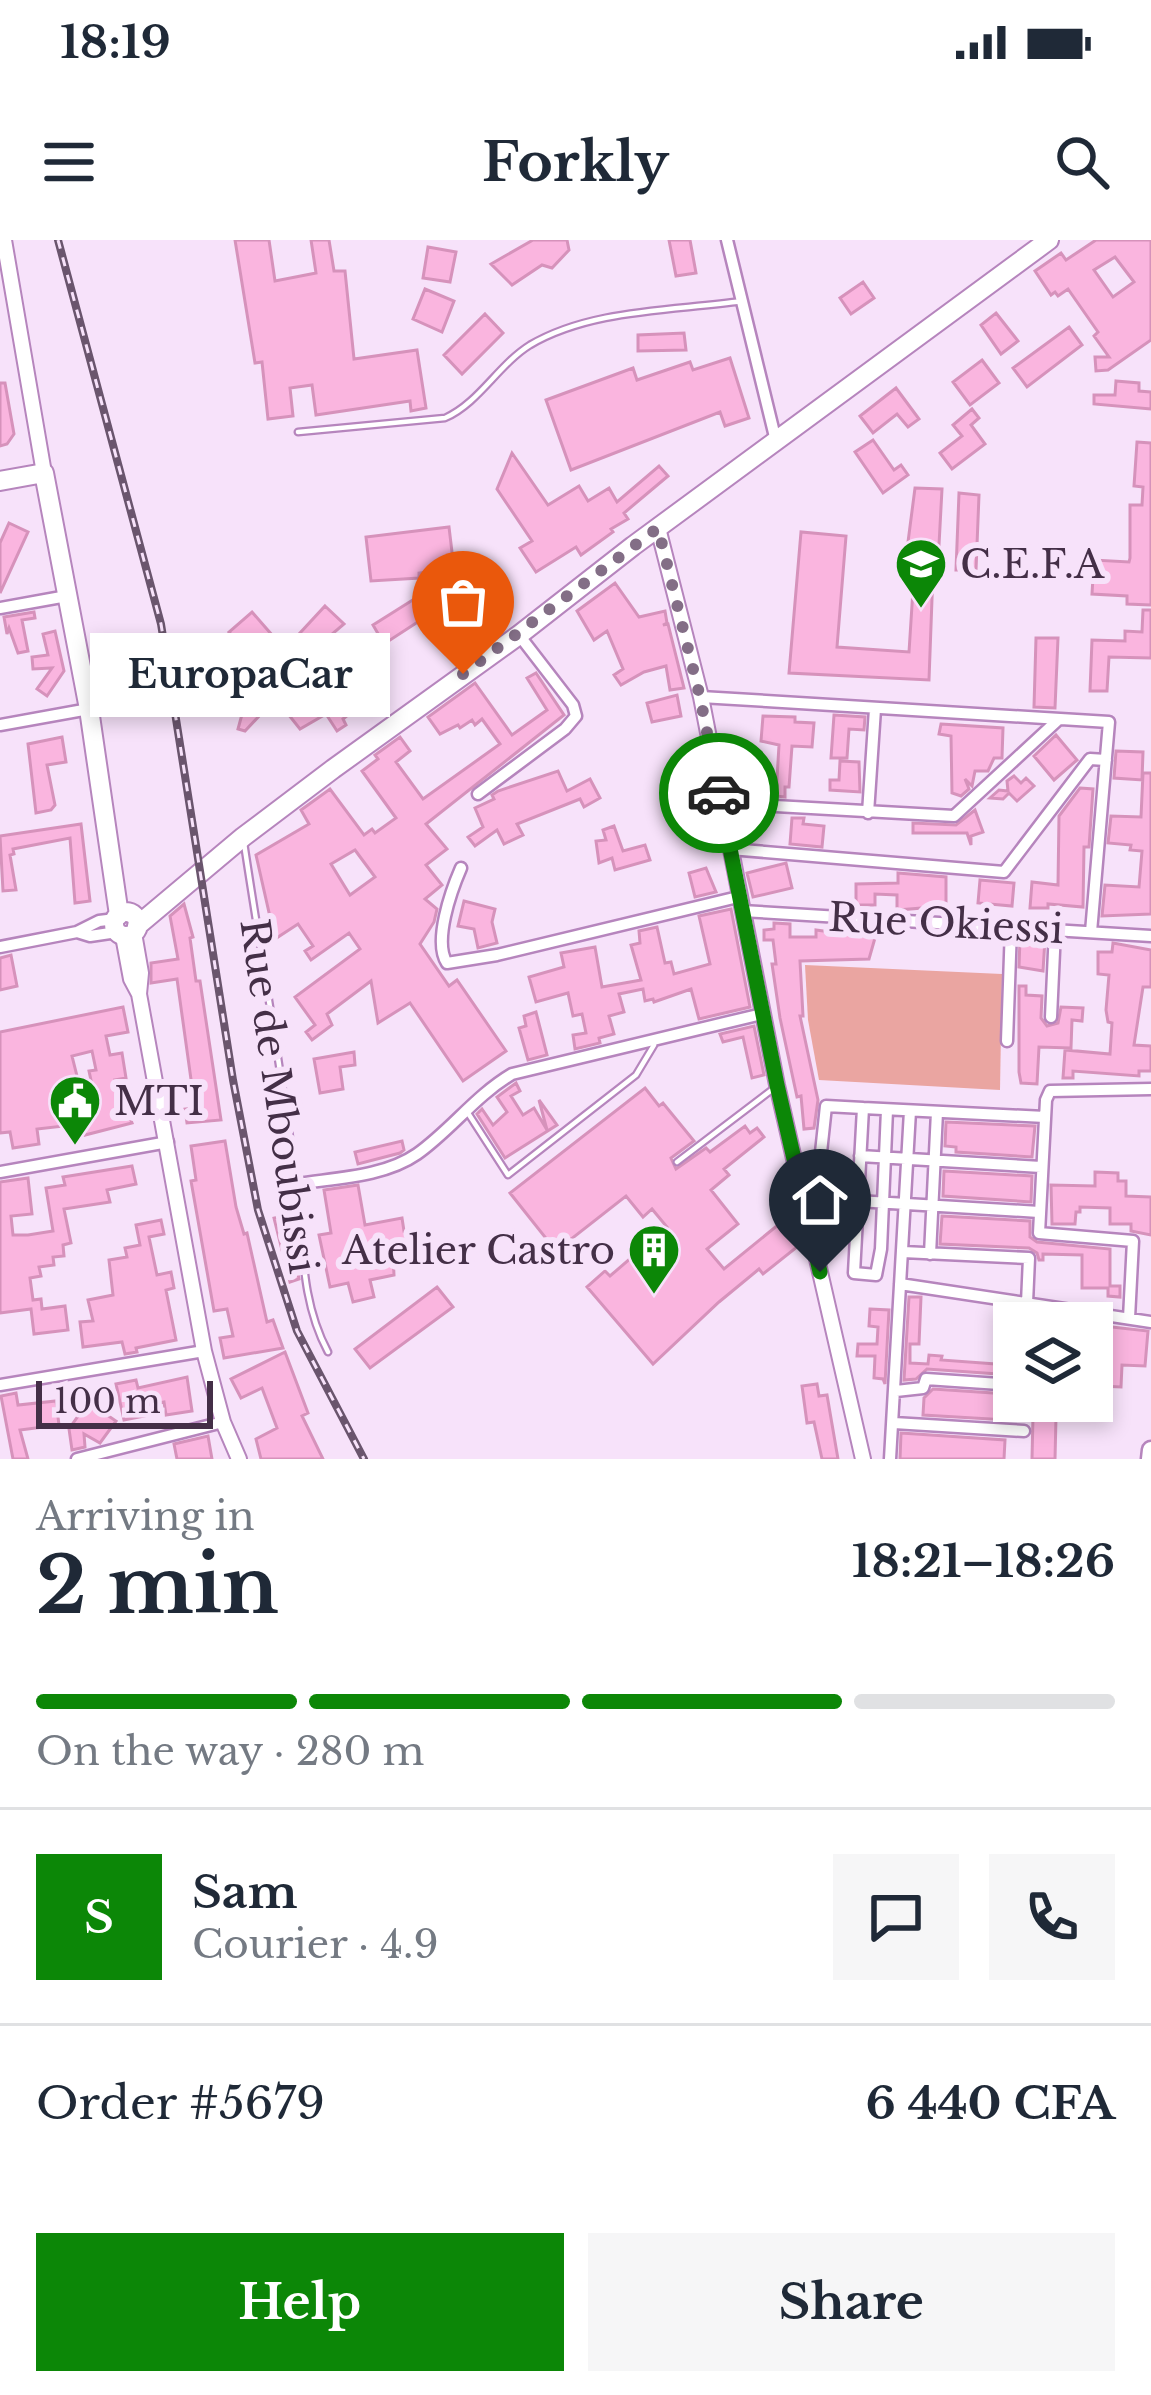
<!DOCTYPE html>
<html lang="en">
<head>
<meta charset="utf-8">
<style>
	:root { --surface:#fff; --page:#f6f6f7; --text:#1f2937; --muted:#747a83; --line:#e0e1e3; --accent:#0c8707 }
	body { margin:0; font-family:"Libre Baskerville",serif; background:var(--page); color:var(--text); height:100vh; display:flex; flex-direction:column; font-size:45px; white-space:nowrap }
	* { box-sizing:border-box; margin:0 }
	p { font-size:39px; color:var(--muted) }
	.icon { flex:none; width:66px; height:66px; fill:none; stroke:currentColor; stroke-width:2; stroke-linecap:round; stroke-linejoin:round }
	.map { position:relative; height:1219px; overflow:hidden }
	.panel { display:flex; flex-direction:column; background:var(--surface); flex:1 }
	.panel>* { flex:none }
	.fabs { position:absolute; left:993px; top:1062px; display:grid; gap:24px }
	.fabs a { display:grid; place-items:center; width:120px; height:120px; border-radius:0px; background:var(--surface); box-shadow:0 6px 18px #0003; font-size:60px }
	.scale { position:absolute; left:36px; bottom:30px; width:177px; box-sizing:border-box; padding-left:12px; border:6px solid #442f47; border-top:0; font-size:33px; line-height:42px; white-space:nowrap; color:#442f47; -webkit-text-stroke:9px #f7e2fa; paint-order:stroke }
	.pin { position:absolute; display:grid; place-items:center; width:102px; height:102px; color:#fff; margin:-123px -51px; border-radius:50% 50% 50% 0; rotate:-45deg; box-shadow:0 0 12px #0007 }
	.pin .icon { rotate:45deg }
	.courier { position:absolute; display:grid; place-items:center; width:120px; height:120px; margin:-60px; border:9px solid #0c8707; border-radius:50%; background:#fff; color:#222; box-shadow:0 3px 15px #0007 }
	.bubble { position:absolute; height:84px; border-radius:0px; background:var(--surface); box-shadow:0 6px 18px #0003; font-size:39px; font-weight:700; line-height:84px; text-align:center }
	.summary em { font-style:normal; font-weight:700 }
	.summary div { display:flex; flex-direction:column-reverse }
	.summary { display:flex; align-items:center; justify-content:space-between; height:204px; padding:0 36px }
	h1 { font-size:78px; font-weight:700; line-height:90px }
	.bar { display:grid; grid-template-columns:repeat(4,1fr); gap:18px 12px; align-content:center; height:144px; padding:0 36px }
	.bar i { height:15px; border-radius:9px; background:var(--line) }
	.bar .current { background:var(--accent) }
	.bar p { grid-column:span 4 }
	.line { display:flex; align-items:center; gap:30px; padding:0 36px; border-top:3px solid var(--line) }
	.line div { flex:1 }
	.round { display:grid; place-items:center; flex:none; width:126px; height:126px; border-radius:0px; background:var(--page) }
	.button { display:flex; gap:24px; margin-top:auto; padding:24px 36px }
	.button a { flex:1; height:138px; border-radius:0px; background:var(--accent); color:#fff; font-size:48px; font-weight:700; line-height:138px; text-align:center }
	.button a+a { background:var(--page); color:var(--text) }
	.status { display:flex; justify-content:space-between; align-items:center; height:84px; padding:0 60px; background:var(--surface); direction:ltr }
	.status svg { height:33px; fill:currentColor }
	header { display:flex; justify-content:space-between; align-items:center; height:156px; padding:0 36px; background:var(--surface); font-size:54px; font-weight:700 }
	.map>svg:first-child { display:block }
	.green { fill:#eaa5a1 }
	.building { fill:#fab5df; stroke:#d692bb; stroke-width:3; fill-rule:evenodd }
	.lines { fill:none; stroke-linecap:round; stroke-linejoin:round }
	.lane-casing { stroke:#b685bd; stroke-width:9 }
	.street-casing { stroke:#b685bd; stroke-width:15 }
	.secondary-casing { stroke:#b685bd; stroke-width:18 }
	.primary-casing { stroke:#b685bd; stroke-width:21 }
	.highway-casing { stroke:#b685bd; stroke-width:22 }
	.lane { stroke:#fff; stroke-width:4.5 }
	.street { stroke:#fff; stroke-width:10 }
	.secondary { stroke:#fff; stroke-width:14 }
	.primary { stroke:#fff; stroke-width:16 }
	.highway { stroke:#fff; stroke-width:18 }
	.rail-casing { stroke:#6a556d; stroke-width:8 }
	.rail { stroke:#f7e2fa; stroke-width:3; stroke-dasharray:9; stroke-linecap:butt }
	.done { stroke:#836e86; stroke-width:12; stroke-dasharray:0 21.6 }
	.route { stroke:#0c8707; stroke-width:15 }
	.labels { text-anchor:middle; stroke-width:12; stroke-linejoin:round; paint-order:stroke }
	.poi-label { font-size:39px; fill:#442f47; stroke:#f7e2fa; text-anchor:start }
	.street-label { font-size:39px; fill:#442f47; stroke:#f7e2fa }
</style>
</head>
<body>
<div class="status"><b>18:19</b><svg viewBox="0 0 49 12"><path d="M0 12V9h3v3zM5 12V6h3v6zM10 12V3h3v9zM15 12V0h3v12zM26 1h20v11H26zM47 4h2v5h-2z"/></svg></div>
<header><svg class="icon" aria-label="menu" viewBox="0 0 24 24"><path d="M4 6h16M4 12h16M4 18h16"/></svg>Forkly<svg class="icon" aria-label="search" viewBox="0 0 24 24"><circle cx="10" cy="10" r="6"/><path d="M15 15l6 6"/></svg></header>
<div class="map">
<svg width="1151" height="1219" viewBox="0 0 1151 1219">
	<rect width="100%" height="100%" fill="#f7e2fa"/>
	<path class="green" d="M805,725L1002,734L1000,850L819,840L808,780Z"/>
	<path class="building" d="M235,0H269L275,41L316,33L311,0H329L334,31H345L354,119L417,110L426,168L411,171L410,161L316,175L312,145L290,148L293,176L268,179L262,122L255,123Z
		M533,0H567L569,10L552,28L542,25L512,45L491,24Z
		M669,0H690L696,33L676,36Z
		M1096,0H1151V100L1108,130L1096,131L1095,117H1109L1094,96L1098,92L1068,49L1058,56L1055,52L1051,55L1035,31L1061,13L1066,20ZM1115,17L1134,42L1113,57L1094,30Z
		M428,7L456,12L450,42L423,38Z
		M863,42L874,58L851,74L840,58Z
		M425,49L454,61L442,92L413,79Z
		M996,73L1018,101L1001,114L981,85Z
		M485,74L503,93L462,134L444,115Z
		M1069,87L1082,105L1027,147L1013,128Z
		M684,93L686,110L638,111V95Z
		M730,118L749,178L725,186L720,172L571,230L546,160L633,128L637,140L690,122L693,130Z
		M982,120L999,143L970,165L953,142Z
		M1116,141L1139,143V151L1151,152V169L1094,164V155H1115Z
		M0,143H5L14,194L7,204L0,206Z
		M896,148L919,179L908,187L897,174L873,193L860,176Z
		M972,169L979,178L971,185L985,204L952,229L940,213L962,196L953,185Z
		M873,200L894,230L901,225L908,235L883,253L855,212Z
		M1137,202L1151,203V365L1127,364V356L1092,354L1094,320L1129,322L1130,318V265H1142L1143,247L1134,246Z
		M512,213L548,265L579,246L588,261L609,248L617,262L659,226L668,236L624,273L628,279L611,289L613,292L581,315L576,307L536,332L520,308L532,301L497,249Z
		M915,248L942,249L939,305H934L929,440L789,433L801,292L846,296L837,407L909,412L914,334H909L911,303L908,302Z
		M959,253L979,255L976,330H956Z
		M9,283L28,292L0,353V303Z
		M449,287L454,329L419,333V338L371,341L366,297Z
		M615,343L639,377L665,371L667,383L663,385L668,384L684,448L670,450L666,426L644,432L621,445L614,435L623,429L607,391L594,400L577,371Z
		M419,356L430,374L384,404L373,385Z
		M325,366L344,384L311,412L315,416L282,451L263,433Z
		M1143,370H1151V418L1109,417L1107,451H1090L1092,400L1125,401V391L1142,392Z
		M34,372L35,378L22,380L28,411L18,413L9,388L7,394L4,377Z
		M252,372L272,395L250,415L229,392Z
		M55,391L64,431L47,456L37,449L52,428L33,429L32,417L48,415L43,394Z
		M1036,398H1058L1055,468L1034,467Z
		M536,433L564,475L426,584L447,609L426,625L442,645L425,659L437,669L434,682L420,704L449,746L457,740L506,811L463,841L410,763L378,783L371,741L327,774L332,785L312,800L306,792L315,785L295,757L360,709L349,693L311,720L305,711L313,706L298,684L275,699L256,615L309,584L301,570L330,549L364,595L372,589L375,593L396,578L362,531L378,519L375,515L400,497L410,511L396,522L423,559L500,504L482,479L475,485L472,480L460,488L458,485L440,494L428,477L475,443L512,495L547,470L527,438ZM355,610L375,637L350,655L331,624Z
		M332,437L340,447L346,443L354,453L345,460L353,471L343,479L346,485L337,491L326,474L300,489L288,474Z
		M250,445L280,454L271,464L265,459L261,474L245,491L238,489Z
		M677,455L681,476L652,482L647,463Z
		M834,475L865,477L864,490L849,489L847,518H831Z
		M763,476L795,477V482L814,483L812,507L792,506L789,547H785V557L776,556L779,505L761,501Z
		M941,484L1003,488L1002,518H994L988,531H975L972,546L965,539L969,549L961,556L952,553L951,496L939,494Z
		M1056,495L1077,520L1054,540L1034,516Z
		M62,497L66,522L47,525L55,565L51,570L36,573L28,504Z
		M1116,511L1143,512L1142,540L1114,538Z
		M840,521L859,522L860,552L830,550V540H839Z
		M558,531L567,551L590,539L600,558L584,567L580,559L517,584L523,595L504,604L497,590L475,606L468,597L483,587L475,568L494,559L492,555L498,551Z
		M1143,533H1151V674L1102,676L1105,645L1139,647L1142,611L1130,610L1131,605L1108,603L1111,576L1141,577Z
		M1014,536L1021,543L1026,538L1034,546L1017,561L1009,553L1003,559L990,558L999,550L1008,551L1007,541Z
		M1080,548L1093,549L1089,607H1084L1083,667L1048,664V668H1030L1032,642L1058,645L1059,576Z
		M975,570L983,592L971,596V605L967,593H913V583L956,585Z
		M792,578H804L803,584L824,586L822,607L790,604Z
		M81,584L90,661L75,663L70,598L13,609L14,614L10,615L16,650L3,651L0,596Z
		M614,586L623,611L645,605L650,620L615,630L612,618L599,623L596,601L606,600L603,590Z
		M786,623L792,648L753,657L747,633Z
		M706,628L716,652L695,657L689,633Z
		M898,633L946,637V666L897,670V655L875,654V665H856V644L898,643Z
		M980,640L1014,643L1012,666L978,663Z
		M464,661L495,669L492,682L497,703L478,708L474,689L458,686Z
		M184,664L193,697L190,698L196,741H200L221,880L187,883L185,869L195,868L177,739L151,743V723L178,719L170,676Z
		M731,669L750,767L699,779L691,749L654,762L653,759L645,761L643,749L619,754L624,772L609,776L614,794L599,798L600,803L575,809L573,795L586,793L582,774L573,776L568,753L536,762L529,737L564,727L561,713L595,707L602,747L641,740L631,705L640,703L639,691L657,687L665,723L671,722L674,734L710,724L699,676Z
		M774,683L790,684V697H816V690L875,698L869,719L800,721L803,776H800L818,860L814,888L804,889L801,856L797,857L780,778L772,724H776L773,700H764V690L774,689Z
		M1020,698L1045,699L1043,731L1019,727Z
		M1113,703L1151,710V747H1143L1134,805L1151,806V831H1139V836L1073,831V838H1063L1065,810L1110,814L1112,783L1108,782L1106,770L1109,735L1098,734V712H1112Z
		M11,715L17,746L0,750V718Z
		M1019,746H1026V755L1042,756L1041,778L1047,786L1058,783L1061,767L1083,768L1082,781L1072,780L1071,808L1039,807L1037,844L1021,843L1019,832Z
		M123,767L128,792L106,796L110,815L122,813L126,838L115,840L132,883L85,895L81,861L95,859L89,831L96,830L92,811L72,816L78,840L69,843L76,864L61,869L64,886L37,889L39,904L13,908L10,892L0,893V792Z
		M536,772L547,815L528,820L519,788L526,786L524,776Z
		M754,786L764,835L752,838L743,797L723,802L720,794Z
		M354,812L355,825L340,827L343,849L320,853L314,819Z
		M516,843L520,851L511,856L523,875L534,868L547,890L539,860L557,885L505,918L477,874L482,869L493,885L507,872L497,857Z
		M645,848L659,866L663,863L694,901L671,918L676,929L706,908L710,912L745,886L750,893L757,888L764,897L724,929L729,935L711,950L738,984L707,1009L724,1029L789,976L798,988L802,1003L763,1034L759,1029L719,1062L653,1124L587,1047L605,1031L610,1036L667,987L652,969L643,977L626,956L556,1011L510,953Z
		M946,882L1035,886L1032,917L956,912V907L945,906Z
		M225,901L236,967L244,994L247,993L267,1082L273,1080L283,1108L224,1118L220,1098L233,1096L227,1069L214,1071L191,941L196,940L191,906Z
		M402,901L404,910L400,913L358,924L355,912Z
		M132,926L136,944L107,950L110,962L64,969L71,1003L63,1005L64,1016L53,1017L54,1025L39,1027L41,1036L30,1038L33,1060L41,1059L42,1069L65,1066L68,1090L34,1094L31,1069L0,1073V942L28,938L32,974L11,976L13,995H28L53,991L46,948L65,945L63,937Z
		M944,931L1032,936L1031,962L943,956Z
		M1095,932L1118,933V941H1126V956L1151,957V995L1131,991V984H1110V968L1080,967V972H1076L1075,984H1052L1051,945L1095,946Z
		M358,945L365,985L402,978L404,991L410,990L413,1012L393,1015L394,1035L370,1040L374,1057L353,1062L348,1043L330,1047L319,995L331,993L324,950Z
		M287,975L299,1039L290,1042L274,978Z
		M942,976L1030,981V997L1037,1002L1110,1009V1046H1120V1057L1108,1056V1048H1082V1015L1043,1014V1020H1039L1037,1013L1029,1008L940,1004Z
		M161,980L164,994L149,997L157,1035L171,1032L174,1048L166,1050L176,1100L136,1108L137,1112L125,1114L122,1102L83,1107L80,1082L93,1081L88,1060L113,1055L109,1020L127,1017L125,1008L140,1005L136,985Z
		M437,1047L453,1067L370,1128L355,1109Z
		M909,1057H921L919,1104H910V1123L928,1124L929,1115L942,1116L941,1120L1009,1125L1013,1135L927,1129L916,1139L904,1140Z
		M870,1069L889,1070L885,1144L883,1139L874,1138L875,1116H857L858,1104H877L878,1087L869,1086Z
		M1103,1086L1148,1091L1145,1126L1122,1125L1121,1147L1101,1146Z
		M285,1112L308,1173L302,1176L323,1219H261L256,1199L277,1188L262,1148L241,1158L231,1139Z
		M187,1137L192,1171L166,1175L164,1162L142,1166L144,1176L124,1180L116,1144L136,1140L138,1148Z
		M817,1144L819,1156L827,1155L838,1219H822L814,1182L807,1183L802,1146Z
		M933,1149L1008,1154L1007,1180L923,1175L924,1158Z
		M16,1153L18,1165L56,1161L59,1185L20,1190L28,1219H13L1,1156Z
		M88,1162L116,1181L100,1203L84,1194L85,1207L72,1210L69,1189Z
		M1033,1176L1056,1177L1055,1219H1032Z
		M901,1193L1005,1200L1004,1219H900Z
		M208,1196L212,1219H177L174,1204Z"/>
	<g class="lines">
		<g class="lane-casing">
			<path id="lane" d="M298,192L445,178C479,163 498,125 530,105C591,69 672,71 742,61
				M244,603C261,715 281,828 296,941C304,1000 299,1058 328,1112
				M466,870L508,935L636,835L654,805
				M677,922L773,849"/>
		</g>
		<g class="street-casing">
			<path id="street" d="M727,0L776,201
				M0,368L67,356
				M701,457L1109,482L1091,692
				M0,485L89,469
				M478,554L565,489L576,476L573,465L519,395
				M721,563L954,576L1059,479
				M868,573L875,469
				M730,609L1004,632L1090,519L1106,520
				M461,628C451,651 433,702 447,723L497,715L738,657
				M742,671L1151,696
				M77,692L90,696L117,692
				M0,707L77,692L99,681L115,679
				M1051,777L1055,690
				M1007,801L1011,687
				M887,870L881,1009L876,1035L854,1033L863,868L1045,877
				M860,916L1041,927
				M0,932L168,902
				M297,944C335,938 384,937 417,914C451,890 475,856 512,834L762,774
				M857,961L1039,972
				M856,974L827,971L819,931L826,866L863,868
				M903,1012L1029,1018L1027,1063
				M930,1014L937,872
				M900,1044L1151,1082
				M1129,1078L1133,1001L1039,993L1046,860L1050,851L1151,849
				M0,1145L204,1111
				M896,1151L923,1148L926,1139L1014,1145
				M894,1183L1024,1191
				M77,1219L223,1182
				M890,1219L910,871"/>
		</g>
		<g class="secondary-casing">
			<path id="secondary" d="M4,0L44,233
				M658,288L701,457L777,845L863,1219
				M134,693L141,733L139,754
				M123,696L131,739L139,754L204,1111L223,1182L239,1219"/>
		</g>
		<g class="primary-casing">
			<path id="primary" d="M1150,1219L1151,1210"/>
		</g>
		<g class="highway-casing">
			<path id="highway" d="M0,241L44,233L89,469L119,675
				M114 684a12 12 0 1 1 24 0a12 12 0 1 1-24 0Z
				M137,686L243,597L333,529L519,395L633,306L1049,0"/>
		</g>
		<use href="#lane" class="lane"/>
		<use href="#street" class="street"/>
		<use href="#secondary" class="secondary"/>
		<use href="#primary" class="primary"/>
		<use href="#highway" class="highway"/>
		<g class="rail-casing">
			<path id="rail" d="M58,0L161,384L233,840L258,970L297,1091L364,1219"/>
		</g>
		<use href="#rail" class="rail"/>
	</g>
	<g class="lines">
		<path class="done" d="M463,434L658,288L700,457L719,553"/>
		<path class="route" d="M719,553L777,845L820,1032"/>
	</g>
	<defs>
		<g id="school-pin" transform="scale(2.7)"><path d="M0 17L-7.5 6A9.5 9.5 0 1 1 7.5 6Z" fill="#0c8707" stroke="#f7e2fa"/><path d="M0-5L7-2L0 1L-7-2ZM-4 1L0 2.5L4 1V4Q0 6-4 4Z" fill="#fff"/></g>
		<g id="civic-pin" transform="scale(2.7)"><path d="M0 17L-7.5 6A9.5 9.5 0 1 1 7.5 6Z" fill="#0c8707" stroke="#f7e2fa"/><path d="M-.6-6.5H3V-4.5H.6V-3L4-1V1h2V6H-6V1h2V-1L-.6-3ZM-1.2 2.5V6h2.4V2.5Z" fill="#fff"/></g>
		<g id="building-pin" transform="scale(2.7)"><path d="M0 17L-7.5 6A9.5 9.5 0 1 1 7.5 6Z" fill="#0c8707" stroke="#f7e2fa"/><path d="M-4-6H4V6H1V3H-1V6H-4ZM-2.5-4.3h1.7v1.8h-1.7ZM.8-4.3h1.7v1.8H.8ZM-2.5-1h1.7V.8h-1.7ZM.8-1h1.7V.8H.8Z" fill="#fff"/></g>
	</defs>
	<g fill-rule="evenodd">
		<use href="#school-pin" x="921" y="324"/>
		<use href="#civic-pin" x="75" y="861"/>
		<use href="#building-pin" x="654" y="1010"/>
	</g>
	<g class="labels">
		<g class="poi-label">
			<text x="960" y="338">C.E.F.A</text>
			<text x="114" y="875">MTI</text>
			<text x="615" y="1024" text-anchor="end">Atelier Castro</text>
		</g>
		<g class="street-label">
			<text transform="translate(946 683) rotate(3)" y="14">Rue Okiessi</text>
			<text transform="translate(279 856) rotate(82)" y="14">Rue de Mboubissi</text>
		</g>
	</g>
</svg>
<div class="fabs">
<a><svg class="icon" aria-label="layers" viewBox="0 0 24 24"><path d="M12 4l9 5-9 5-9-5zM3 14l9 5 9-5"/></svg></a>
</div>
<div class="scale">100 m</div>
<div class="pin" style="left:463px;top:434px;background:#ea580c"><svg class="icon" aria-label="bag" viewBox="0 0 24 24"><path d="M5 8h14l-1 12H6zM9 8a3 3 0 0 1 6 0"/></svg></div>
<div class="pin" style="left:820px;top:1032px;background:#1f2937"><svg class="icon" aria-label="home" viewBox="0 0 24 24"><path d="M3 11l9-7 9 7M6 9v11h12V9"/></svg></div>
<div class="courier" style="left:719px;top:553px"><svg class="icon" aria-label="car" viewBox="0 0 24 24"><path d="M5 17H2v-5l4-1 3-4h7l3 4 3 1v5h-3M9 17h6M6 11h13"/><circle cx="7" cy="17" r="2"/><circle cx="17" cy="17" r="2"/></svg></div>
<div class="bubble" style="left:90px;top:393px;width:300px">EuropaCar</div>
</div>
<section class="panel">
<div class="summary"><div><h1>2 min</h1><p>Arriving in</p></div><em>18:21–18:26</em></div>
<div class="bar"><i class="current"></i><i class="current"></i><i class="current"></i><i></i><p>On the way · 280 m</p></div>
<div class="line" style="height:216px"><b class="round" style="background:var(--accent);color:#fff">S</b><div><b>Sam</b><p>Courier · 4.9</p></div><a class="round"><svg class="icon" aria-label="chat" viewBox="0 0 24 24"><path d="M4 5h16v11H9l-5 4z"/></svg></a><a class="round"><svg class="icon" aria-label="phone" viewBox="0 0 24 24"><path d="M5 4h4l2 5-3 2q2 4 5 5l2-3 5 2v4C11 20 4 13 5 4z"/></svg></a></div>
<div class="line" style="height:156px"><div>Order #5679</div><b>6 440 CFA</b></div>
<div class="button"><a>Help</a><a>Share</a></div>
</section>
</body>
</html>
